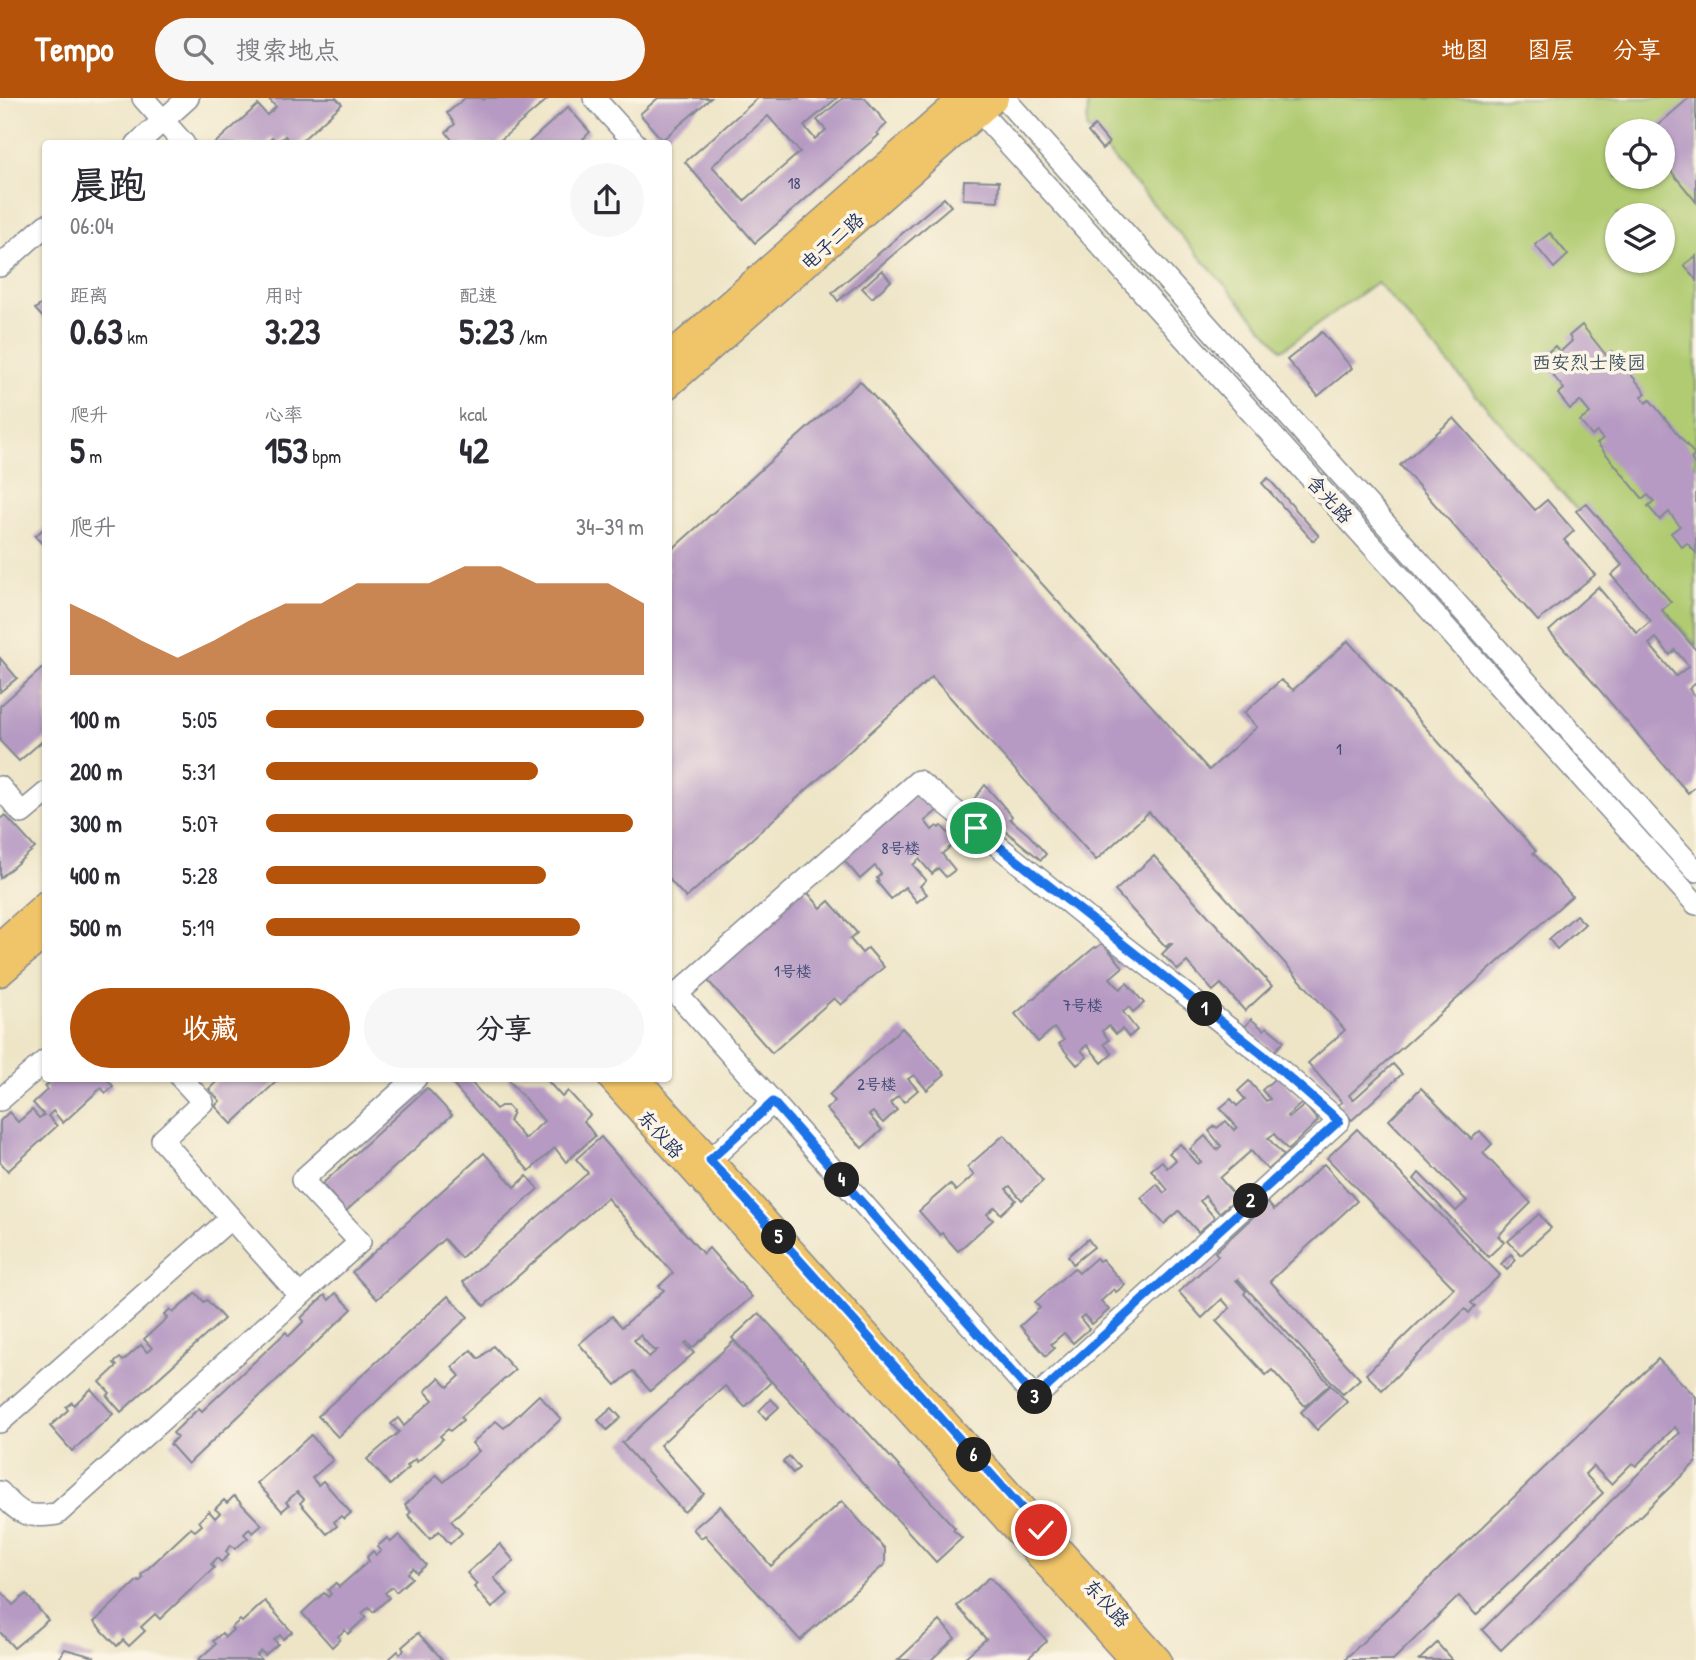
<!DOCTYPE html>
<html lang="zh">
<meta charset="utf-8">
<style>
:root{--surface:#fff;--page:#f7f7f7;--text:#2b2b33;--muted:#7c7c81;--accent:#b45309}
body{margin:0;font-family:"Patrick Hand","LXGW WenKai TC",sans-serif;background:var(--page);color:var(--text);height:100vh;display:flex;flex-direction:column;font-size:26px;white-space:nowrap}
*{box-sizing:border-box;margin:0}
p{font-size:23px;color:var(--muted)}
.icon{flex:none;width:38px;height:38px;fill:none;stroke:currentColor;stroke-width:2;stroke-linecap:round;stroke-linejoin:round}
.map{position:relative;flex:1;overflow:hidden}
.side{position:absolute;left:42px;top:42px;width:630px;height:942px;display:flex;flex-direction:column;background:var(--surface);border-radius:7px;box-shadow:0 2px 5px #0004}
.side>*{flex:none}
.fabs{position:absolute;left:1605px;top:21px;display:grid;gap:14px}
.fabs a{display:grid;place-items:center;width:70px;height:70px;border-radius:50%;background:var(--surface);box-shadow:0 2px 5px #0004;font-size:35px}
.pin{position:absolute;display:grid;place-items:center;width:60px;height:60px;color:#fff;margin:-30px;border:4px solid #fff;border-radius:50%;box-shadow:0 2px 7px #0007}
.km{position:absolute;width:35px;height:35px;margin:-18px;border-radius:50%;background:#222;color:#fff;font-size:19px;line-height:35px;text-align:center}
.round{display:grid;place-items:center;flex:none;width:74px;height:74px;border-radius:37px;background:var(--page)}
.summary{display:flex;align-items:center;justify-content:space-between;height:119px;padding:0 28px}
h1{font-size:38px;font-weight:700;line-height:52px}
.figures{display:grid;grid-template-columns:repeat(3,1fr);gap:10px;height:119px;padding:7px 28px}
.figures div{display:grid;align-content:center}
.figures b{font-size:35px;font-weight:700}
.figures small{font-size:19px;font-weight:400}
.figures p{font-size:19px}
.chart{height:196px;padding:14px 28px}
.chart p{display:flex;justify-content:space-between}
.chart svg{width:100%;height:126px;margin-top:7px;fill:var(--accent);opacity:.7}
.primary-button{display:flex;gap:14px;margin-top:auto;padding:14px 28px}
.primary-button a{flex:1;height:80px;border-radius:42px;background:var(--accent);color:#fff;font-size:28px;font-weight:700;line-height:80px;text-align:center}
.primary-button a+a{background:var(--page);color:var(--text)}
ul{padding:0 28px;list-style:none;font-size:23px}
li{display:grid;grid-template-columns:112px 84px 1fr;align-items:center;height:52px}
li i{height:18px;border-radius:9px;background:var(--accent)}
header{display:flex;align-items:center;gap:42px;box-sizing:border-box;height:98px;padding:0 35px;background:var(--accent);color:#fff}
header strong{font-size:33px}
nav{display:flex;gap:38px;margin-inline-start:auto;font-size:24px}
.search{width:490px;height:63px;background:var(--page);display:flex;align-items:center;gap:18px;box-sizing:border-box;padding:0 24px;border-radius:38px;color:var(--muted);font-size:26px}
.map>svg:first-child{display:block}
.green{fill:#b0cb71;stroke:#667d68;stroke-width:2;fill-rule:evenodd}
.building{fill:#b69ac3;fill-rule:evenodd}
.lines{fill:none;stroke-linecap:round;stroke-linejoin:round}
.minor-casing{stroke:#848a92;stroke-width:24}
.major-casing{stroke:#848a92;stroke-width:29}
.minor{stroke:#fff;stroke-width:21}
.major{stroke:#f0c469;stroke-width:26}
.route-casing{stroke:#fff;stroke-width:14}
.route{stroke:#1a73e8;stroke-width:9}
.labels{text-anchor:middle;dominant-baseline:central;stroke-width:7;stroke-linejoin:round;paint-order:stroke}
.number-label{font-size:16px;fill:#424a77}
.street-label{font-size:19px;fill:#1b2f5e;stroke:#fcf5e5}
.park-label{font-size:19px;fill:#405663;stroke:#fcf5e5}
</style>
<header>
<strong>Tempo</strong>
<div class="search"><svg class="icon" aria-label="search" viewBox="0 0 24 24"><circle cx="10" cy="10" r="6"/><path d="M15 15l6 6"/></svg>搜索地点</div>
<nav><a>地图</a><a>图层</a><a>分享</a></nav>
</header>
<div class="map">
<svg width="1696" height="1562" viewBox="0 0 1696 1562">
<rect width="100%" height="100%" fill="#fcf5e5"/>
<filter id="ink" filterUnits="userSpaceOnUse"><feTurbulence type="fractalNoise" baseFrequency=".0143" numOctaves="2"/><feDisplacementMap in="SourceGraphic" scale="14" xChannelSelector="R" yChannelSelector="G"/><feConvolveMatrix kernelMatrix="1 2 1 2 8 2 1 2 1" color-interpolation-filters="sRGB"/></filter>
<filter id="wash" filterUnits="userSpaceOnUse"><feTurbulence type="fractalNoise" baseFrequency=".00686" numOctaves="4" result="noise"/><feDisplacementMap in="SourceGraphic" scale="28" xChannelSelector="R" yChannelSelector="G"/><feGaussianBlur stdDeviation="1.57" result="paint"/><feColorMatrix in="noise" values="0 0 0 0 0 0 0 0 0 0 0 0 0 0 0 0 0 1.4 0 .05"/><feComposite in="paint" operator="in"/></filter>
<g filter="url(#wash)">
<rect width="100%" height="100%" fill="#eee5c7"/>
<path class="green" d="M1088 0H1696V548L1377 184 1282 252 1087 31ZM1617 33H1662V79H1617ZM1617 117H1662V163H1617Z"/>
<g id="blocks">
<g class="building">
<path d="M268 0H336L342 6 298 46H291L285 38 277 45 272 39 265 46H214L258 7 267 17 276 9Z"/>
<path d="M465 0H482L483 2 486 0H549L496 46H455L446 34 455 26 447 15Z"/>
<path d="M658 0H711L662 42 640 16Z"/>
<path d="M758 0H837L804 28 815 41 826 32 817 22 843 0H865L887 26 877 35 879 37 755 145 685 64ZM768 18 800 54 744 103 712 68Z"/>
<path d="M1689 0H1696V104L1662 62V33H1651Z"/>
<path d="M568 9 590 34 583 41 587 46H527Z"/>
<path d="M1095 28 1109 45 1102 51 1088 34Z"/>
<path d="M964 82 999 83 998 103 963 101Z"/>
<path d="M944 100 951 108 838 203 832 195Z"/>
<path d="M1550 135 1568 157 1554 170 1535 147Z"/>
<path d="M1696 158V182L1684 167Z"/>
<path d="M882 172 891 183 872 200 862 190Z"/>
<path d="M46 203V223L35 211Z"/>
<path d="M1582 227 1606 257 1612 253 1646 295 1641 299 1646 305 1650 302 1695 357 1691 361 1696 368V455L1687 445 1682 449 1671 435 1680 428 1669 414 1660 422 1648 408 1654 403 1648 397 1643 401 1597 345 1603 341 1597 334 1592 338 1580 323 1590 315 1580 303 1570 311 1558 296 1564 291 1540 261 1555 248 1560 254 1572 243 1569 238Z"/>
<path d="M1322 234 1352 270 1318 298 1287 262Z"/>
<path d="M860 283 1209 672 1257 629 1244 615 1281 582 1293 592 1348 543 1536 753 1533 755 1572 798 1349 997 1353 1002 1393 966 1402 976 1352 1022 1338 1007 1342 1004 1308 965 1345 932 1149 714 1096 762 932 579 686 800 668 780V455Z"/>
<path d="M1454 320 1535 412 1547 402 1574 433 1564 442 1595 477 1538 523 1400 367Z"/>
<path d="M1268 380 1319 438 1313 443 1262 385Z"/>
<path d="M1586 405 1671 504 1662 512 1696 552V585L1689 591 1696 599V688L1688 695 1549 533 1598 489 1637 535 1651 523 1611 477 1622 467 1576 413ZM1656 540 1670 557 1675 552 1689 568 1676 578 1649 546Z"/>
<path d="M46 429V450L35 438Z"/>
<path d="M0 560 17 580 0 594Z"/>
<path d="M46 567V640L19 663 0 643V608Z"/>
<path d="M985 687 1012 718 1010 721 1029 737 1046 756 1041 762 971 705Z"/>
<path d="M921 692 938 712 925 723 932 732 937 728 939 730 942 728 956 744 942 756 955 772 946 779 938 770 932 776 919 761 913 767 926 782 920 788 927 796 917 804 905 789 891 801 877 784 879 783 877 780 881 776 875 768 860 781 842 760Z"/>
<path d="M5 717 35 750 0 780V721Z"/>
<path d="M1154 758 1272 888 1245 913 1221 886 1213 893 1187 864 1178 872 1162 856 1172 846 1170 845 1166 849 1115 793Z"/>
<path d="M802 788 821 810 829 803 857 835 850 841 862 855 868 850 884 869 841 907 834 900 772 955 703 877Z"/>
<path d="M1576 817 1585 826 1557 851 1549 841Z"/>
<path d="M1103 845 1123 869 1110 880 1120 891 1127 885 1144 905 1133 914 1129 909 1123 914 1137 932 1129 939 1122 931 1116 936 1109 928 1102 933 1109 942 1104 946 1112 956 1102 965 1087 947 1081 952 1087 959 1077 967 1059 946 1064 942 1054 930 1038 944 1015 916 1095 849 1096 850Z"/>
<path d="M1251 921 1264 932 1267 929 1284 943 1274 954 1245 929Z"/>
<path d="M902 930 945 976 927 992 914 977 908 981 918 992 904 1004 898 998 890 1005 897 1012 883 1025 873 1014 869 1017 882 1032 862 1050 826 1011 835 1003 829 997Z"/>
<path d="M1279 977 1302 1005 1287 1018 1289 1020 1305 1007 1318 1023 1288 1052 1274 1036 1268 1040 1284 1058 1268 1072 1251 1053 1220 1080 1237 1100 1219 1115 1205 1098 1200 1103 1215 1120 1198 1134 1179 1113 1164 1126 1141 1100 1157 1086 1164 1095 1168 1092 1151 1072 1162 1063 1167 1070 1176 1062 1169 1055 1180 1046 1198 1066 1201 1064 1190 1051 1205 1038 1217 1052 1221 1048 1209 1033 1215 1028 1217 1030 1226 1023 1234 1032 1237 1029 1220 1010 1231 1001 1237 1008 1245 1001 1238 993 1249 983 1266 1003 1270 1001 1262 992Z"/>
<path d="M54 980 57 983 60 980H106L113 988 106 995 101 990 63 1025 53 1013 48 1018 57 1028 8 1073 0 1064V1023L9 1014 18 1024 32 1012 39 1020 44 1017 33 1005 47 992 45 989Z"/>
<path d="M221 980H280L232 1026 215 1008 220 1003 209 991Z"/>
<path d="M447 980H475L471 984 496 1011 501 1008H508L511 1012 513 1014 509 1023 525 1041 544 1023 507 980H545L562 999 568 993 590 1017 584 1023 595 1038 566 1064 555 1050 529 1073Z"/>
<path d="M427 990 452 1017 346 1113 322 1086Z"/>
<path d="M1421 990 1471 1041 1480 1033 1492 1046 1483 1055 1531 1105 1498 1138 1504 1144 1488 1159 1414 1081 1419 1075 1456 1113 1467 1103 1389 1022Z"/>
<path d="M1357 1031 1500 1177 1471 1205 1475 1208 1469 1215 1465 1211 1382 1292 1366 1276 1454 1190 1327 1060Z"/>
<path d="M1004 1037 1043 1083 1022 1102 1010 1088 1006 1091 1016 1102 1001 1116 995 1109 987 1116 993 1122 958 1153 942 1135 940 1137 919 1113 950 1086 956 1093 974 1077 967 1069Z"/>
<path d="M601 1039 703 1156 709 1150 752 1199 692 1250 687 1244 685 1246 694 1255 650 1293 633 1273 616 1287 579 1246 612 1218 622 1229 664 1192 659 1188 673 1175 607 1100 484 1208 463 1184 588 1075 576 1061ZM640 1237 653 1252H657L649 1259 634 1242Z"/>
<path d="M484 1055 515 1089 527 1078 538 1091 461 1160 444 1141 377 1201 352 1174Z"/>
<path d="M1324 1066 1357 1103 1270 1183 1360 1281 1343 1296 1238 1181 1236 1182 1246 1193 1244 1196 1330 1286 1305 1308 1272 1272 1266 1277 1216 1223 1230 1210 1222 1201 1202 1220 1179 1194 1218 1158 1215 1154 1268 1105 1274 1112Z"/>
<path d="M1539 1116 1551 1130 1521 1157 1508 1143Z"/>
<path d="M1088 1141 1094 1149 1073 1166 1068 1158Z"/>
<path d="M1511 1156 1516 1162 1507 1172 1501 1166Z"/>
<path d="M1096 1160 1099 1163 1102 1161 1125 1187 1116 1194 1114 1191 1101 1203 1109 1212 1092 1226 1084 1217 1080 1220 1089 1231 1073 1245 1064 1235 1051 1246 1055 1250 1046 1258 1020 1228 1040 1210 1035 1204 1074 1170 1079 1175Z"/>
<path d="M196 1195 204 1204 207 1202 224 1221 121 1314 107 1298 110 1295 100 1284 117 1268 114 1265 120 1260 123 1263 141 1247 147 1254 152 1250 144 1241 167 1220 164 1217 170 1211 173 1215Z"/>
<path d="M336 1195 352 1211 188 1366 170 1346 177 1339 173 1335 199 1310 202 1313 286 1234 289 1238 304 1223 301 1220 325 1197 329 1202Z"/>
<path d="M448 1198 468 1219 338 1339 318 1318Z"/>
<path d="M759 1215 955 1430 953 1432 962 1440 936 1464 732 1240Z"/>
<path d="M734 1243 771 1284 745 1309 725 1288 660 1347 704 1396 684 1414 622 1345Z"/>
<path d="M493 1248 515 1272 461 1319 463 1322 450 1333 448 1331 440 1338 443 1341 417 1364 415 1361 407 1368 409 1370 390 1387 367 1361 399 1334 391 1326 398 1320 404 1328 433 1302 425 1293 439 1280 448 1289 460 1278 452 1269 471 1252 479 1261Z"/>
<path d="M1658 1261 1696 1299V1364L1501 1552 1482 1532 1675 1339 1680 1335 1675 1329 1636 1368 1632 1365 1611 1386 1593 1368 1585 1376 1603 1395 1476 1517 1459 1498 1393 1562H1344Z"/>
<path d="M1331 1287 1347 1304 1317 1332 1301 1314Z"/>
<path d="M91 1291 113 1316 72 1353 50 1328 68 1312 66 1309 72 1304 74 1307Z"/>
<path d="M539 1297 561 1321 451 1423 462 1435 450 1446 439 1433 430 1441 408 1417 411 1414 405 1407 437 1377 444 1384 479 1353 472 1345 496 1323 504 1330Z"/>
<path d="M771 1301 779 1309 766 1321 759 1313Z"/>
<path d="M612 1310 621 1320 607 1332 598 1322Z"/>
<path d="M311 1337 333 1362 312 1380 318 1387 323 1383 351 1415 344 1421 341 1418 334 1424 337 1428 327 1436 300 1405 304 1401 297 1394 286 1404 289 1407 282 1413 257 1385Z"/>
<path d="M789 1358 799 1370 793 1375 783 1364Z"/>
<path d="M234 1398 262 1427 253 1435 249 1431 244 1436 248 1440 235 1451 231 1447 226 1453 229 1457 221 1464 217 1460 211 1466 214 1470 160 1521 155 1516 141 1529 145 1533 129 1548 123 1542 117 1548 94 1524 138 1482 139 1484 143 1480 141 1477 191 1430 195 1433 202 1427 199 1423 209 1413 215 1420 220 1415 215 1411 224 1402 227 1405Z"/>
<path d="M842 1403 885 1451V1466L800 1542 705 1437 701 1440 693 1431 720 1408 771 1468Z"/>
<path d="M399 1437 426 1467 417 1475 413 1470 408 1475 412 1480 396 1494 392 1489 385 1495 389 1500 373 1514 369 1509 362 1515 366 1519 348 1536 345 1532 338 1538 340 1541 332 1549 302 1515 324 1495 328 1499 331 1496 328 1492 336 1485 339 1489 369 1463 367 1459 373 1453 376 1457 381 1453 377 1449 387 1440 391 1444Z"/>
<path d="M500 1446 514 1463 494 1480 508 1496 492 1510 474 1489 477 1486 467 1475Z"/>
<path d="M990 1479 1047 1543 1026 1562H962L986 1541 957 1508Z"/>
<path d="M0 1492 13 1507 26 1496 48 1522 14 1550 0 1534Z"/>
<path d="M265 1503 292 1534 283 1541 280 1537 274 1542 278 1546 265 1557 261 1553 257 1557 261 1562H198L216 1546 213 1543 222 1535 225 1539 233 1532 231 1530 240 1522 242 1524Z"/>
<path d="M940 1523 955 1540 931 1562H898Z"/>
<path d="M418 1535 443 1562H388L398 1553 400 1556 404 1552 402 1549Z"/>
<path d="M1437 1545 1452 1562H1419Z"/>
<path d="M65 1551 94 1559 93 1562H58Z"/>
</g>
</g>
</g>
<g filter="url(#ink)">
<use href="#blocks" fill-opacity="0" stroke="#848a92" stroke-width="2"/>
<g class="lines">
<defs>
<g id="minor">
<path d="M143 0 184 46"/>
<path d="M594 0 636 46"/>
<path d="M1004 0 1696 773"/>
<path d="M979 13 1696 806"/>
<path d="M137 46 188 0"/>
<path d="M0 168 46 127"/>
<path d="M0 689 22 715 46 695"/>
<path d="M181 980 203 1004 162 1042 300 1198"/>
<path d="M0 1002 46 962"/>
<path d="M710 1062 773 1004 677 896 918 683 1091 823 1262 956 1339 1023 1035 1300 773 1004"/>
<path d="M0 1324 231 1120"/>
<path d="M0 1394C20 1417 26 1420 57 1416L360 1144 302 1082 416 980"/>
</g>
<g id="major">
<path d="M668 260 963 0"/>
<path d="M668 287 995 0"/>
<path d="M0 847 46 806"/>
<path d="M0 875 46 835"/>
<path d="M611 980 1133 1562"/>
<path d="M636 980 1158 1562"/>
</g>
</defs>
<use href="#minor" class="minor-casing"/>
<use href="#major" class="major-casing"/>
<use href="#minor" class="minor"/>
<use href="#major" class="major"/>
</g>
</g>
<g class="lines" filter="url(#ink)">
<defs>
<path id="route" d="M976 730 1262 956 1339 1023 1035 1300 773 1004 710 1062 1041 1432"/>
</defs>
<use href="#route" class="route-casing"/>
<use href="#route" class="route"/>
</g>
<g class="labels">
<g class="number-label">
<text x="794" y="85">18</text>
<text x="1339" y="651">1</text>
<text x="901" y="750">8号楼</text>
<text x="793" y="873">1号楼</text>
<text x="1083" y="907">7号楼</text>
<text x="877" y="986">2号楼</text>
</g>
<g class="street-label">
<text transform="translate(832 143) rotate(-41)">电子二路</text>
<text transform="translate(1330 401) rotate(48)">含光路</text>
<text transform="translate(661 1036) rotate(48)">东仪路</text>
<text transform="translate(1107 1505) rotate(48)">东仪路</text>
</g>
<g class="park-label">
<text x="1589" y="264">西安烈士陵园</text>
</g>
</g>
</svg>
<div class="fabs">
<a><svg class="icon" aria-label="locate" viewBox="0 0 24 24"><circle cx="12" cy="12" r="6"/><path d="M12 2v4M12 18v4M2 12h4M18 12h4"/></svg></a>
<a><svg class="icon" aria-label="layers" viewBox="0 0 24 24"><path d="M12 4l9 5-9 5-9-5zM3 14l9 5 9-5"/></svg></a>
</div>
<div class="pin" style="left:976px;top:730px;background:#1e9e55"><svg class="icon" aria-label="arrive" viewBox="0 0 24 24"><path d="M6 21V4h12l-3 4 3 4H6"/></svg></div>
<div class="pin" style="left:1041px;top:1432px;background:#d93025"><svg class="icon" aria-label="check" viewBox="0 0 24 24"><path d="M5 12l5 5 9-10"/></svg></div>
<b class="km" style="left:1205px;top:911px">1</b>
<b class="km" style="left:1251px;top:1103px">2</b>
<b class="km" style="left:1035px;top:1299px">3</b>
<b class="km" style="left:842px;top:1082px">4</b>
<b class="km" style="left:779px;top:1139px">5</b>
<b class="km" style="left:974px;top:1357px">6</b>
<section class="side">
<div class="summary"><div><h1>晨跑</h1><p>06:04</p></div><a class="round"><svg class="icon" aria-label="share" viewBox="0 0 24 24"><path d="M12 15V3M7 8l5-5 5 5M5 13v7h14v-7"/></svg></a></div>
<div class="figures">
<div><p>距离</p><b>0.63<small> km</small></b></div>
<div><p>用时</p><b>3:23</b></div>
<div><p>配速</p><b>5:23<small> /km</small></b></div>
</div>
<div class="figures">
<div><p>爬升</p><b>5<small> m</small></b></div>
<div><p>心率</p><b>153<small> bpm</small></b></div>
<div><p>kcal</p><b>42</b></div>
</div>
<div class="chart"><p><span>爬升</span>34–39 m</p>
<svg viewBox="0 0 160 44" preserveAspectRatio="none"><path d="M0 44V19L10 25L20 32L30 38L40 32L50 25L60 19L70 19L80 12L90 12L100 12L110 6L120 6L130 12L140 12L150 12L160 19V44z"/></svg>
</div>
<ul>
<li><b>100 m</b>5:05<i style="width:100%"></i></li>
<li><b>200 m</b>5:31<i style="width:72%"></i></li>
<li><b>300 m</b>5:07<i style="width:97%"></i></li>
<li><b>400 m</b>5:28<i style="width:74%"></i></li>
<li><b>500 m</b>5:19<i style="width:83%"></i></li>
</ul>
<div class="primary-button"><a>收藏</a><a>分享</a></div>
</section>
</div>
